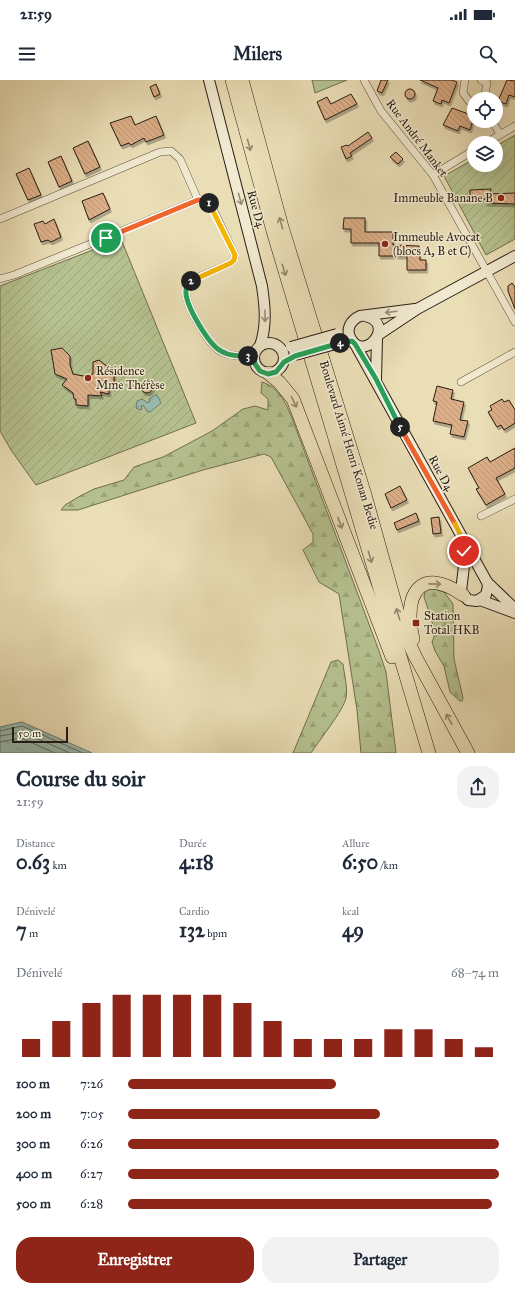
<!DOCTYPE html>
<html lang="fr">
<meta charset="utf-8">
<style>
:root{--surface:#fff;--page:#f2f2f3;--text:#1f2937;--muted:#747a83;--accent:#8f2418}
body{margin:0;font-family:"IM FELL Great Primer",serif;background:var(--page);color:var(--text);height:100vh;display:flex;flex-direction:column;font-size:15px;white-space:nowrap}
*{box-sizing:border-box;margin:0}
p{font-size:13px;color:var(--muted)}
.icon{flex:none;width:22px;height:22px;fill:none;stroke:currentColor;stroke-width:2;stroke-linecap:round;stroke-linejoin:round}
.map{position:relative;height:673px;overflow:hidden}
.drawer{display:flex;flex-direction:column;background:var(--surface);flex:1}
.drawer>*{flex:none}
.tools{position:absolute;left:467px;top:12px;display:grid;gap:8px}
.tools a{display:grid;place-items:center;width:36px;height:36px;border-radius:50%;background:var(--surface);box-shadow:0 4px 16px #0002;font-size:20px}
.scale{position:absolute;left:12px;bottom:10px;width:56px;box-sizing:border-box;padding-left:4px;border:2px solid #2b1c14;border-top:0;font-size:11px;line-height:14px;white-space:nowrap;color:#2b1c14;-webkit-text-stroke:3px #f1ead0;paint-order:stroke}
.pin{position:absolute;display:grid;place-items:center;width:34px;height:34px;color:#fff;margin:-17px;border:2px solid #fff;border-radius:50%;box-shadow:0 1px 4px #0007}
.km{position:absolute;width:20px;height:20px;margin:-10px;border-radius:50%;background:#222;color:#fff;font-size:11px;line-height:20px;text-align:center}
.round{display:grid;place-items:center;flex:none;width:42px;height:42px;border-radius:16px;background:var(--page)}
.summary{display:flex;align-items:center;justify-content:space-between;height:68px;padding:0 16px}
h1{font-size:22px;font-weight:700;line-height:30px}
.figures{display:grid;grid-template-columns:repeat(3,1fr);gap:6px;height:68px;padding:4px 16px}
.figures div{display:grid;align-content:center}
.figures b{font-size:20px;font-weight:700}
.figures small{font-size:11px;font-weight:400}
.figures p{font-size:11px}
.chart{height:112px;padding:8px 16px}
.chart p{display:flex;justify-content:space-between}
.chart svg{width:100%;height:72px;margin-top:4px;stroke:var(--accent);stroke-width:6}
.primary-button{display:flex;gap:8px;margin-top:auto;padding:8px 16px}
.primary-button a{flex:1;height:46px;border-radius:16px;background:var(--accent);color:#fff;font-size:16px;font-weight:700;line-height:46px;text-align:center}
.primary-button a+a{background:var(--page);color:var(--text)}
ul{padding:0 16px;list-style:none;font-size:13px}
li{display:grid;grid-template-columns:64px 48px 1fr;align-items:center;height:30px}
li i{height:10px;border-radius:5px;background:var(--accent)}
.status{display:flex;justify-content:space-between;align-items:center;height:28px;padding:0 20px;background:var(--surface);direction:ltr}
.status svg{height:11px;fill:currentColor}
header{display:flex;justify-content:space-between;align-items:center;height:52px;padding:0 16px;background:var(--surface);font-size:18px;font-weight:700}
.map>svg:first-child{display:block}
.grass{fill:#b5c18f;stroke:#706e52}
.forest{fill:url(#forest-firs);stroke:#706e52}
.garden{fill:url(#garden-furrows);stroke:#706e52}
.water{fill:url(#water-ripples);stroke:#6c7c72}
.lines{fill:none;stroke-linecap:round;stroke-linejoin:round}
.shore{stroke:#626c62;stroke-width:1}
.building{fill:url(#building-back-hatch);stroke:#2b1c14;filter:url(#shadow)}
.street-casing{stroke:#5b4c3c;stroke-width:8}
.secondary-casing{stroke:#2b1c14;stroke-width:12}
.highway-casing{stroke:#2b1c14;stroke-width:14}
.street{stroke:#f1ead0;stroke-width:7}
.secondary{stroke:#f1ead0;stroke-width:10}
.highway{stroke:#eadeb6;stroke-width:13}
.secondary-bridge-casing{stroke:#2b1c14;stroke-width:12;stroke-linecap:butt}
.secondary-bridge{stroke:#f1ead0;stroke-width:10}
.oneway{stroke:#94876d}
.oneway2{stroke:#988d7b}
.split-1-casing{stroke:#fff;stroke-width:8}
.split-2-casing{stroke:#fff;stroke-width:8}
.split-3-casing{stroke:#fff;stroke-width:8}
.split-4-casing{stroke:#fff;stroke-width:8}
.split-5-casing{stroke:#fff;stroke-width:8}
.split-6-casing{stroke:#fff;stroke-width:8}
.split-7-casing{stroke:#fff;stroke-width:8}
.split-1{stroke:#f0652b;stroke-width:5}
.split-2{stroke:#f5b400;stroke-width:5}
.split-3{stroke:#22a559;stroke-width:5}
.split-4{stroke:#22a559;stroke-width:5}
.split-5{stroke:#22a559;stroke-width:5}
.split-6{stroke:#f0652b;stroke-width:5}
.split-7{stroke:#f5b400;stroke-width:5}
.poi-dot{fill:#8f2418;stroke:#f1ead0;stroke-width:1.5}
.labels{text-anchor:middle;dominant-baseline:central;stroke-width:3;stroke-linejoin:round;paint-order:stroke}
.street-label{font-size:12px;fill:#2b1c14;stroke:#f1ead0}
.poi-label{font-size:12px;fill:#2b1c14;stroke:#f1ead0;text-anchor:start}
</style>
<div class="status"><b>21:59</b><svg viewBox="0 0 49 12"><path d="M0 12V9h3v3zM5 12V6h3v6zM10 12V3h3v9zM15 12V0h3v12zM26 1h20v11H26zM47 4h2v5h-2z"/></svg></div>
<header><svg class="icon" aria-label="menu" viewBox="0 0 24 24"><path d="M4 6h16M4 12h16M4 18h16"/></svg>Milers<svg class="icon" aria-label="search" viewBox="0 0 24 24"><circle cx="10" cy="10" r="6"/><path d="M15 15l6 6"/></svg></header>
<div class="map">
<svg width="515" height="673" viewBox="0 0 515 673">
<defs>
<pattern id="forest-firs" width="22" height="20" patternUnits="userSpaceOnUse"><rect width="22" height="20" fill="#b5c18f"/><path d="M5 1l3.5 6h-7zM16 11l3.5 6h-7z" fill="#9ca57a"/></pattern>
<pattern id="garden-furrows" width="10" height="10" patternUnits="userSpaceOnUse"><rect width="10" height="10" fill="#b5c18f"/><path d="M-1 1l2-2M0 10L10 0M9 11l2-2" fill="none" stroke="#9ca57a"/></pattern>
<pattern id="water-ripples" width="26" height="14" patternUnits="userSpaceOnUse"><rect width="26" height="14" fill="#98bcb1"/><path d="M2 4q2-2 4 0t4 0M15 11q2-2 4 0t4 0" fill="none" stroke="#83a197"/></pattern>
<pattern id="building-back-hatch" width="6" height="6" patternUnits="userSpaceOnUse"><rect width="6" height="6" fill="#dcaf88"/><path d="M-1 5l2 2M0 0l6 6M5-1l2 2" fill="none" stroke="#bd9674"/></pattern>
<filter id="shadow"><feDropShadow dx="1.5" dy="3" stdDeviation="0" flood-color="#0004"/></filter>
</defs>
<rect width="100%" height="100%" fill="#eadeb6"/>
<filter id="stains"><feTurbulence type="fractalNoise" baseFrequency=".005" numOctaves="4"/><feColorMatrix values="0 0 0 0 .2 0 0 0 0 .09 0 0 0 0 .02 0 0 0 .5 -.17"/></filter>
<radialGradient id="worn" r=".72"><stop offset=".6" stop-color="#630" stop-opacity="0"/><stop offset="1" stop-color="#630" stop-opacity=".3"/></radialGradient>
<path class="grass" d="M312 0H347L315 13Z"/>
<g class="forest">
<path d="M262 302C280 308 285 322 292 338L379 571 386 592 396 673H361L357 630 339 514 319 502 303 470 313 462V454L271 377 264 374 203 390 78 430H61L65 425 80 416 94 409 124 400 134 387 163 377 212 351 243 329 255 326 268 330V319L261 313Z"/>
<path d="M431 508 444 512 453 524 454 579 463 618 462 621H460L450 612 444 586 435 571 432 562 434 557 432 541 424 517 425 511Z"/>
<path d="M338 580 343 584C344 594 348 607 346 618 343 631 320 659 311 673H293L331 582Z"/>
</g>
<g class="garden">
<path d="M515 55V159L486 175 444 96 474 79V85H496V66Z"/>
<path d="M121 159 196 343 36 405 11 370 0 351V206Z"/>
</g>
<g class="water">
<path d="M155 315H157L161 323 150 332H148L143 325 141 326 142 329 141 330 136 328 137 321 142 319 148 323 150 321 149 319Z"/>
<path d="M22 642 92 673H0V647Z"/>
</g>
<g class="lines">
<g class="shore">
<path d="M0 651 22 646 83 673"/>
<path d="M0 656 22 652 70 673"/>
<path d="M0 662 21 658 55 673"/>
</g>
</g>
<g class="building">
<path d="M381 0H388L382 13 377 11Z"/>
<path d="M420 0H452L457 2 449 23 442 20 441 24 433 21 438 8Z"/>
<path d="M507 0 515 1V17L509 15 506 24 498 21Z"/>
<path d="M156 4 160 14 154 17 150 7Z"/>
<circle cx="410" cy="14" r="5"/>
<path d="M351 14 357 24 325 40 317 22 327 17 331 24Z"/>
<path d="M452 28 474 36 470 50 460 46 458 51 443 45Z"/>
<path d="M131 36 135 45 156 36 164 55 146 62 144 58 131 65 129 63 121 66 110 43Z"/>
<path d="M368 52 372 58 350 73 352 76 346 79 341 67 347 65 348 66Z"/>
<path d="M88 61 100 87 85 94 73 68Z"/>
<path d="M396 72 403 79 398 84 390 77Z"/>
<path d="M61 76 72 101 59 107 48 82Z"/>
<path d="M29 88 41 115 28 120 16 94Z"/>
<path d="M491 109 490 114 515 113V124L485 123 488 119H470V110Z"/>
<path d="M103 113 110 129 89 140 82 121Z"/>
<path d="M344 138H365V152H393V165L419 166 420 180H426V190H407V176H379V163H351V149H343Z"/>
<path d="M54 139 61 157 51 162 48 160 41 162 34 144 43 141 45 144Z"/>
<path d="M512 203 515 207V229L508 211V206Z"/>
<path d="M62 268 70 276V285L73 294 83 296 93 294V282L99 280 109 288H114V308L109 307V314L100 312 102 316 88 315V326L76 325V319H74L73 313 62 305 67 299 55 294 51 270Z"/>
<circle cx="147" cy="307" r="6"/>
<path d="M437 306 453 310 451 319 464 322 460 340 468 341 464 357 450 354 452 345 433 341 437 322 433 321Z"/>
<path d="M502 319 504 322 509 320 515 330V343L504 350 501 345 497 347 488 332 492 330 490 326Z"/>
<path d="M515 368V388L496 398 505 414 486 425 476 409 479 408 468 388 487 377 490 382Z"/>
<path d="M400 406 407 420 391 428 385 414Z"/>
<path d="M416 433 419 441 397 450 394 443Z"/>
<path d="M439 437 441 453 433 454 431 438Z"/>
</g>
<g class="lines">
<defs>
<g id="street">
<path d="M364 0 381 31 433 95 515 242"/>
<path d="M465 0 463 13 469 21 474 22"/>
<path d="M481 0 487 3 484 19"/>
<path d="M492 41 500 54"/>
<path d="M486 63 515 46"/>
<path d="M433 95 474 70"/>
<path d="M0 139 160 72 171 71 180 79 198 120"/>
<path d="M0 199 14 195 198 120H205L211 125 235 175 234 180 231 183 190 201C188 204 186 208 186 212 186 226 208 264 220 271 230 277 243 276 254 276"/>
<path d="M461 302 515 272"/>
<path d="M481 436 515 419"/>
</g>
<g id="secondary">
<path d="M209 0 262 206C265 227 267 245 260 266"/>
<path d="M365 236C397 243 365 283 351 259 345 249 351 240 360 236L415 229"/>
<path d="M378 255 417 229 515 176"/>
<circle cx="269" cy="278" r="15"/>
<path d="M355 264 487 502 488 506 486 515 477 521 468 520 461 511 464 486 461 456"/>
<path d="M376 299 377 258"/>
<path d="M487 502 515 529"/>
<path d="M480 520 515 533"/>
</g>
<g id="highway">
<path d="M232 0 273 151 429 673"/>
<path d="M242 0 282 147 365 415 402 548 415 576 468 673"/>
<path d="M268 293 279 302 293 319 392 577"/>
<path d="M413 559C403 517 418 484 463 515"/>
</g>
</defs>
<use href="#street" class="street-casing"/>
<use href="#secondary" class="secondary-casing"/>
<use href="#highway" class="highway-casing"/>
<use href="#street" class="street"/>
<use href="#secondary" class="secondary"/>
<use href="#highway" class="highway"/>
<defs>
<g id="secondary-bridge">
<path d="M291 267 337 254"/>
<path d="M295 275 339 263"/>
</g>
</defs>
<use href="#secondary-bridge" class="secondary-bridge-casing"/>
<use href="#secondary-bridge" class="secondary-bridge"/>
</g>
<defs><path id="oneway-shaft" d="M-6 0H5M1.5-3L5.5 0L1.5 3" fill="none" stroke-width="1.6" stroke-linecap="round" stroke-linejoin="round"/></defs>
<g class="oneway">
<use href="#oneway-shaft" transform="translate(249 65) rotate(75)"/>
<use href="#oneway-shaft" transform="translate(281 143) rotate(-106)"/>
<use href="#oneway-shaft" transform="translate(284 190) rotate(73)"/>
<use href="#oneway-shaft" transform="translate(294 322) rotate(65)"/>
<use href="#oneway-shaft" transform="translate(340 443) rotate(69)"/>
<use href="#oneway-shaft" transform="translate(370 477) rotate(74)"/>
<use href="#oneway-shaft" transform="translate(435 504) rotate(1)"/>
<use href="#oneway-shaft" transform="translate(398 534) rotate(-107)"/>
<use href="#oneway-shaft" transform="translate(449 639) rotate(-119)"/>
</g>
<g class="oneway2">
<use href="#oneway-shaft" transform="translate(240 119) rotate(75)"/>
<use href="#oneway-shaft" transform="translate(391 232) rotate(173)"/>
<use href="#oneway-shaft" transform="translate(265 236) rotate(90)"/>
</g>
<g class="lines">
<defs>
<path id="split-1" d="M106 158 198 120H205L209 123"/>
<path id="split-2" d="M191 201 231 183 234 180 235 175 209 123"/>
<path id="split-3" d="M191 201C188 204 186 207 186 211 185 225 209 265 221 271 229 276 239 276 248 276"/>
<path id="split-4" d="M248 276H254L255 284 260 291 268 294 276 292 284 282 295 276 340 263"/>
<path id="split-5" d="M340 263 352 261 355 264 376 299 400 347"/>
<path id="split-6" d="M400 347 455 444"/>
<path id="split-7" d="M455 444 461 456 464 471"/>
</defs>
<use href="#split-1" class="split-1-casing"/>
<use href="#split-2" class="split-2-casing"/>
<use href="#split-3" class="split-3-casing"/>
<use href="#split-4" class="split-4-casing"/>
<use href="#split-5" class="split-5-casing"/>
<use href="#split-6" class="split-6-casing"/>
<use href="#split-7" class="split-7-casing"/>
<use href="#split-1" class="split-1"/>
<use href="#split-2" class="split-2"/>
<use href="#split-3" class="split-3"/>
<use href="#split-4" class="split-4"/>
<use href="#split-5" class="split-5"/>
<use href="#split-6" class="split-6"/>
<use href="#split-7" class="split-7"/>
</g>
<g class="poi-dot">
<circle cx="501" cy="118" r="4"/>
<circle cx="385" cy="164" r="4"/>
<circle cx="88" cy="298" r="4"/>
<rect x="412" y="539" width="8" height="8" rx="2"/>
</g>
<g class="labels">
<g class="street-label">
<text transform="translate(417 58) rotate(53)">Rue André Manket</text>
<text transform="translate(256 129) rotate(75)">Rue D4</text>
<text transform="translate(349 365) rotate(73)">Boulevard Aimé Henri Konan Bedie</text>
<text transform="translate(441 393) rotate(61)">Rue D4</text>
</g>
<g class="poi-label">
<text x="493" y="118" text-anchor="end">Immeuble Banane B</text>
<text x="393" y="157">Immeuble Avocat<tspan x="393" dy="14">(blocs A, B et C)</tspan></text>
<text x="96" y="291">Résidence<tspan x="96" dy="14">Mme Thérèse</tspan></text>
<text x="424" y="536">Station<tspan x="424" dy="14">Total HKB</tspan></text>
</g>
</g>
<rect width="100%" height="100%" filter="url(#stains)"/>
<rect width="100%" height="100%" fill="url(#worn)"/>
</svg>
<div class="tools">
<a><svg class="icon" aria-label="locate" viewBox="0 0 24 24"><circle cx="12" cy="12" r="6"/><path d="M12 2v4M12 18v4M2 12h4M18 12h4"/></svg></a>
<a><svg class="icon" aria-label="layers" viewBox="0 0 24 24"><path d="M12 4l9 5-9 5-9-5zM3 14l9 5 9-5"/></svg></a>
</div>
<div class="scale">50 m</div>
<div class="pin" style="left:106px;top:158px;background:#1e9e55"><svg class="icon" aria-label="arrive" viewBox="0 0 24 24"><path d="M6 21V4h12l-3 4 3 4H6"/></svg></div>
<div class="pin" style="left:464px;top:471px;background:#d93025"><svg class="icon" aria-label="check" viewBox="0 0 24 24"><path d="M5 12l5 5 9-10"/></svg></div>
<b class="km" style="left:209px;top:123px">1</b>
<b class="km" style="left:191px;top:201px">2</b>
<b class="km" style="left:248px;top:276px">3</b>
<b class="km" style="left:340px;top:263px">4</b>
<b class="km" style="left:400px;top:347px">5</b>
</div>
<section class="drawer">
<div class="summary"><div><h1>Course du soir</h1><p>21:59</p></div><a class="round"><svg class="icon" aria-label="share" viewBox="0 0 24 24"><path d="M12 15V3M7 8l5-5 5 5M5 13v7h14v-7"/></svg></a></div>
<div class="figures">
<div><p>Distance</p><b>0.63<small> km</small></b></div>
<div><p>Durée</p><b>4:18</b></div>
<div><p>Allure</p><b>6:50<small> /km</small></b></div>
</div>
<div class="figures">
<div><p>Dénivelé</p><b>7<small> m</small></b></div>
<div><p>Cardio</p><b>132<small> bpm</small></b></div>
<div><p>kcal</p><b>49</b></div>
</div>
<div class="chart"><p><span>Dénivelé</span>68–74 m</p>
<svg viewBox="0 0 160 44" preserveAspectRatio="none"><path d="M5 44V33M15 44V22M25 44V11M35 44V6M45 44V6M55 44V6M65 44V6M75 44V11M85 44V22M95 44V33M105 44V33M115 44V33M125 44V27M135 44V27M145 44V33M155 44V38"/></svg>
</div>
<ul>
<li><b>100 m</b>7:26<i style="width:56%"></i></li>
<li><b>200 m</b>7:05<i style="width:68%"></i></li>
<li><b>300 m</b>6:26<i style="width:100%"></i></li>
<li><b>400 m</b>6:27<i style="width:100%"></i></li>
<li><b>500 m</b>6:28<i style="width:98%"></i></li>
</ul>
<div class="primary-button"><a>Enregistrer</a><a>Partager</a></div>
</section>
